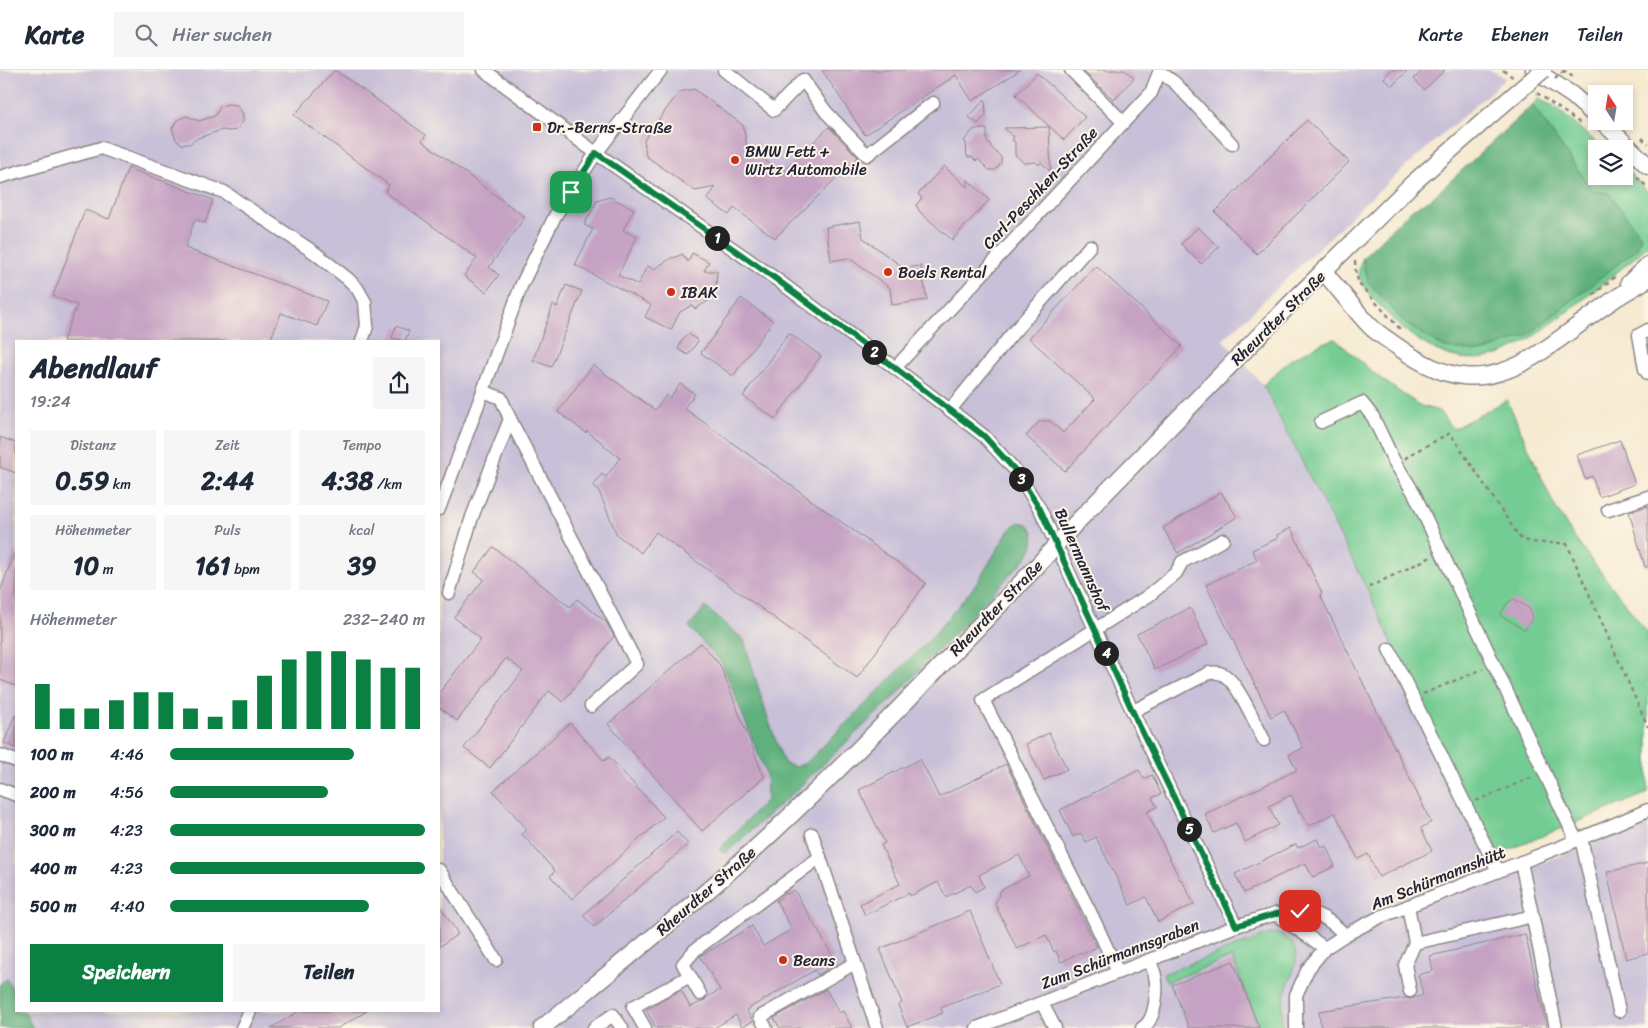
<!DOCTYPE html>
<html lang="de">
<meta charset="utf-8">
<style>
:root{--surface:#fff;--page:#f6f6f7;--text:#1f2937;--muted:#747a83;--line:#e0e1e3;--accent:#0b8043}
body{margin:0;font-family:Sriracha,sans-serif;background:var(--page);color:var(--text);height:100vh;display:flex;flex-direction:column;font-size:19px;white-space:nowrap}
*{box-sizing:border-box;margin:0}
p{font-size:16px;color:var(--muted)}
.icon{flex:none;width:28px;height:28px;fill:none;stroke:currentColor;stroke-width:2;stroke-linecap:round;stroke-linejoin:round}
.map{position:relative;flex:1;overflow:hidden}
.drawer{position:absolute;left:15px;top:270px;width:425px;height:672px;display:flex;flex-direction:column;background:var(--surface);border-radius:0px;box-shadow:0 2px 8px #0003}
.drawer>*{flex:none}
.needle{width:32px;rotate:348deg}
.buttons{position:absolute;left:1588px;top:15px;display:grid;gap:10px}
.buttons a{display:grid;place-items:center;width:45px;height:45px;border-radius:0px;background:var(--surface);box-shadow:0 2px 8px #0003;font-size:25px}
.pin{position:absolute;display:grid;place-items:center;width:42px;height:42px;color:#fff;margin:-21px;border-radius:10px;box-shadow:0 2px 8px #0006}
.km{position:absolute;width:25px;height:25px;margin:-12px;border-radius:50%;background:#222;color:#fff;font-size:14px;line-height:25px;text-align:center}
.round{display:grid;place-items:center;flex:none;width:52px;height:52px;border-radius:0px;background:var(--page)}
.head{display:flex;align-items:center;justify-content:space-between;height:85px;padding:0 15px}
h1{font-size:28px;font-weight:800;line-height:38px}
.stats{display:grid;grid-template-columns:repeat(3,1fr);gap:8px;height:85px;padding:5px 15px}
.stats div{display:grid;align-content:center;border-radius:0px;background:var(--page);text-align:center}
.stats b{font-size:25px;font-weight:800}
.stats small{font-size:14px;font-weight:400}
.stats p{font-size:14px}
.chart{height:140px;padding:10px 15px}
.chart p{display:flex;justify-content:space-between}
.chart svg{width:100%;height:90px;margin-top:5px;stroke:var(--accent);stroke-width:6}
.cta{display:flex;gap:10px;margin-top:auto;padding:10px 15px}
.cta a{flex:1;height:58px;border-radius:0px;background:var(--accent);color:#fff;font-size:20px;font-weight:800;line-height:58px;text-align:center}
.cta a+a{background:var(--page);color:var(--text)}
ul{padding:0 15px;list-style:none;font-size:16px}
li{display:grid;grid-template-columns:80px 60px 1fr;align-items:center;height:38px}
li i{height:12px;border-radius:6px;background:var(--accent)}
header{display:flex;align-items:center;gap:30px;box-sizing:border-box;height:70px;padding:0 25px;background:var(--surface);border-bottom:1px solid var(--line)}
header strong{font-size:24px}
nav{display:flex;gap:28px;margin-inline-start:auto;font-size:18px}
.search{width:350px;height:45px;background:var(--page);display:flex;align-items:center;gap:12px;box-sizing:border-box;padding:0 18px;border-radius:0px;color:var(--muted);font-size:19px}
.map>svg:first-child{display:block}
.industrial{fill:#c8bfd8}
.green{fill:#73cc93;stroke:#4a7767}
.forest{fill:#5eb07d;stroke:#40695c}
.building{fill:#c5a2c3}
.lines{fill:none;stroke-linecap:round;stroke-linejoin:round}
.minor-casing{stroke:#8c8686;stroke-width:15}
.major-casing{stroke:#8c8686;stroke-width:19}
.path{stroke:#8c8686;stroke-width:2.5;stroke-dasharray:4 4;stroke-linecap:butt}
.minor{stroke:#fff;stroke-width:12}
.major{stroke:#fff;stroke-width:16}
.major-bridge-casing{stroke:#8c8686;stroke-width:19;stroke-linecap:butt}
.path-bridge{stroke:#8c8686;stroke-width:2.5;stroke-dasharray:4 4;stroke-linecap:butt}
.major-bridge{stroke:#fff;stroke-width:16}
.route-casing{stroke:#fff;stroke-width:10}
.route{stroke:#0b8043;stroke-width:6}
.poi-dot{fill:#c8321e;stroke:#fcf5e5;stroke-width:2}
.labels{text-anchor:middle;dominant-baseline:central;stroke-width:4;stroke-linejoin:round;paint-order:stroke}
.poi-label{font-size:16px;fill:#22223b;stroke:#fcf5e5;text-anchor:start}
.street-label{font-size:16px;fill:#22223b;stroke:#fcf5e5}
</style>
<header>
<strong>Karte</strong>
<div class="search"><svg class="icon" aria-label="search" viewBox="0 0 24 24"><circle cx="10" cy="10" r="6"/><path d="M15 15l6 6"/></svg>Hier suchen</div>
<nav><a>Karte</a><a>Ebenen</a><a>Teilen</a></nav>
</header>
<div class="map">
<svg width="1648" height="958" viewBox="0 0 1648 958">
<rect width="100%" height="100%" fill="#fcf5e5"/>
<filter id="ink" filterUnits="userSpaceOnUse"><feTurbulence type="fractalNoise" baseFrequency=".02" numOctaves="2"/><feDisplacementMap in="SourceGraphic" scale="10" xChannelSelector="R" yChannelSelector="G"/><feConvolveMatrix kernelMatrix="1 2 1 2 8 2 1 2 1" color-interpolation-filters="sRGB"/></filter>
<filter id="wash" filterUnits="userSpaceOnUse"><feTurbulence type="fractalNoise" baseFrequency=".0096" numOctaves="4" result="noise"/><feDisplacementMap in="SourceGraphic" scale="20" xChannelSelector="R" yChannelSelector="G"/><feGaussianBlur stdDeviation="1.12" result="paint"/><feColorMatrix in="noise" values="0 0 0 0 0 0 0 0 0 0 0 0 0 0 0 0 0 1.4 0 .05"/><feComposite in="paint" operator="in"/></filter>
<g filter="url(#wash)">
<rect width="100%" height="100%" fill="#f6ead1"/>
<path class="industrial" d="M0 0H1490L1506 8 1367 131 1223 270 1263 315 1366 517 1502 808 1648 752V958H33L24 941H439V271H16V926L8 909 0 914Z"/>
<g class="green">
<path d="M1538 29 1554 36 1604 79H1596V106H1624V97L1648 122V176C1619 201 1590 225 1559 248 1543 260 1526 273 1508 281 1458 304 1414 273 1381 237 1369 223 1351 208 1363 188L1364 199 1609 123 1593 121 1532 35Z"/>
<path d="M1335 269 1376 305 1401 323 1421 336 1439 341 1453 359 1507 330 1553 433 1575 469 1648 563V723L1491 787 1366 517 1263 315 1291 289 1322 273Z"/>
<path d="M1270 864C1278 863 1285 866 1291 872 1304 889 1288 909 1284 927 1282 937 1281 948 1282 958H1259L1232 887 1167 912 1163 904Z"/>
</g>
<g class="forest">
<path d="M1532 35 1593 121 1609 123 1641 166 1637 179 1527 266 1482 282 1445 278 1406 254 1368 212 1364 199 1363 188 1368 182 1412 139 1431 129Z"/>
<path d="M1019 452 1028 454 1034 462 1033 475 1027 487 894 627 792 724 726 783 719 780 767 729 766 704 722 593 689 557 705 537 744 570 767 646 784 693 795 697 806 693 932 567 977 513 1009 460Z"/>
<path d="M7 909 16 926V941H24L33 958H0V914Z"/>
</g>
<g id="blocks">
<g class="building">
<path d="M335 0 426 65 422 71 525 147 489 197 499 205 486 222 464 206 477 188 385 122 389 115 294 45Z"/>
<path d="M822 0H1020L972 31 956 5 865 65Z"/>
<path d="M1082 0H1125L1134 8 1114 30Z"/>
<path d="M1391 0H1408L1392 16 1384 8Z"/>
<path d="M1423 0H1445L1424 20 1414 9Z"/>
<path d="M1037 3 1085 47 1064 70 1016 25Z"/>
<path d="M694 19 743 55 747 77 782 103 829 57 858 87 775 168 734 138 729 145 707 129 716 117 695 121 646 86 644 70 679 22Z"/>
<path d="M985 29 986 45 978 54 969 47Z"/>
<path d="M227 34 237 35 243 44V52L236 60 229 61 222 60 198 68 189 74H182L176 70 172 59 177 50 187 46 199 51 215 46 220 37Z"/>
<path d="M1307 50 1349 92 1257 184 1215 142Z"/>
<path d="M1049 57 1051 102 1041 92 1039 95 1036 92 1024 93 1015 85V72L1012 70 1014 67 1004 58Z"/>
<path d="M974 59H987V71L991 75 990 76 1001 87V93L995 100H989L978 89 976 91 972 87H967L966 73 964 71Z"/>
<path d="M944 96 968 118V110L989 130 952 170 920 142 916 135 922 128 918 124Z"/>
<path d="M128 98 213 130 205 153 195 149 185 178 327 231 317 256 281 243 270 271H63L77 235 53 226 85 140 109 149Z"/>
<path d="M610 127 634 139 623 160 637 167 618 205 638 215 647 196 654 199 673 187 674 188 682 184 688 192 692 183 709 192 704 201H717L716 219 706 220 711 229 695 239 692 235 680 242 671 260 645 247 651 235 575 195 593 159 584 155 597 131Z"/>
<path d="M860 151 863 168 904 198 921 196 927 230 892 235 890 218 849 188 831 191 826 157Z"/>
<path d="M1198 157 1219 177 1201 194 1181 174Z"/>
<path d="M1096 196 1182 276 1065 401 1026 366 1040 351H1050L1063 363 1095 329 1029 268Z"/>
<path d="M566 215 582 221 551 297 533 290 553 235 557 237Z"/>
<path d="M741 228 773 251 733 306 701 283Z"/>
<path d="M396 256 409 261 405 271 392 268Z"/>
<path d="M789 263 821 286 775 349 743 326Z"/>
<path d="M689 264 698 271 688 285 678 279 683 268Z"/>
<path d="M593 295 655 340 666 325 670 328 680 314 695 324 684 338 926 513 857 608 656 462 641 483 617 465 598 419 593 416 602 404 606 407 620 388 604 376 605 375 587 361 586 363 558 342Z"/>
<path d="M0 367 16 373V403L0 397Z"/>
<path d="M1620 370 1635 414 1599 427 1592 406 1585 409 1577 385Z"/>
<path d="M1221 422 1237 447 1178 483 1163 458Z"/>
<path d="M1648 436V497H1645L1629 442Z"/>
<path d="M1291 458 1322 523 1320 525 1431 752 1421 758 1432 781 1379 807 1368 784 1358 789 1335 743 1309 756 1301 741 1299 742 1291 725 1269 736 1278 755 1245 772 1236 753 1214 763 1205 744 1297 700 1289 685 1303 678 1296 663 1284 640 1271 647 1206 515 1257 490 1252 480 1278 468 1277 465Z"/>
<path d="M493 477 570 537 577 529 606 552 614 566 563 632 549 621 490 698 464 678 523 601 506 588 457 651 439 637V623L481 569 454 547 484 509 474 502Z"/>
<path d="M15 481H16V616L0 610V522Z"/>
<path d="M1514 529 1529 538 1533 547 1525 560 1500 545 1508 532Z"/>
<path d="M1190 538 1208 574 1155 600 1137 564Z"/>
<path d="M701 573 720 595 764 707 702 761 608 654Z"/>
<path d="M15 645H16V678L4 673Z"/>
<path d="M570 653 604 691 609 687 664 747 572 829 550 806 555 801 522 764 527 759 493 721Z"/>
<path d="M1049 663 1067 699 1044 710 1026 674Z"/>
<path d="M920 689 939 727 1006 694 1097 877 1082 884 1081 882 1061 892 1056 881 1054 882 1046 865 1017 879 995 834 1001 820 1029 806 1019 785 979 805 984 817 975 822 971 815 946 827 938 812 910 826 909 823 865 845 860 834 900 814 881 775 885 773 859 720Z"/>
<path d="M1139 700 1144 709 1152 705 1161 724 1152 728 1157 737 1147 742 1180 810H1182L1194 834 1158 852 1146 827 1130 835 1096 767 1086 772 1081 763 1073 767 1060 740Z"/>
<path d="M677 762 688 774 594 857 583 845Z"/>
<path d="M1317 769 1321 778 1326 776 1335 796 1313 807 1305 793 1244 823 1235 804 1296 774 1298 778Z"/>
<path d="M1648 793V883L1626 889 1607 802Z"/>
<path d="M794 820 834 888 824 894 827 899 818 905 815 900 746 940 753 951 742 957 736 945 714 958H656L646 940 681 920 690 937 704 931 707 927 720 920 700 886 752 856 763 876 792 859 776 831 782 827 785 823 788 824Z"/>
<path d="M439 835 458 864 439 877Z"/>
<path d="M970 841 1000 914 941 938 943 943 907 957 898 935 902 933 880 879Z"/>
<path d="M1525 864 1547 958H1321L1319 941 1406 928 1411 929 1423 925 1418 905 1433 901 1430 886Z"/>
<path d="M1233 891 1259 958H1189L1172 915Z"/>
<path d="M826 919 839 943 843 941 852 958H780L774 948Z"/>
<path d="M299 941H367L338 958H271Z"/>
</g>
</g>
</g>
<g filter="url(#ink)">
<use href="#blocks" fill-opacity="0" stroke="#8c8686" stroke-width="1"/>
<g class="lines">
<defs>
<g id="minor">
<path d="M484 0 596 83 776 209 895 298 984 366 1015 400 1040 439 1137 651 1236 856"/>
<path d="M724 0 774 40 803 10 826 42 867 85 933 33"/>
<path d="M1071 0 1123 52"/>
<path d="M1160 2 1175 13 1232 74"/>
<path d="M0 107 101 78 224 122 315 183 348 209 357 218 365 232 367 256 362 271"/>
<path d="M1648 260 1639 265 1645 299 1648 304"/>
<path d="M895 298 1151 23 1160 0"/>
<path d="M483 321 501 328 510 349 637 594 591 636"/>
<path d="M950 340 1012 264 1090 176"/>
<path d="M1321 352 1362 333 1373 347 1394 391 1414 423 1576 770"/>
<path d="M439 439 483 321 521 216 555 146 596 83 661 0"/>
<path d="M1608 440 1648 427"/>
<path d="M449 523 472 447 510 349"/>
<path d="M1389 579 1498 801"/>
<path d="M1133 641 1209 603C1214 602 1219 602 1224 605 1239 614 1255 654 1264 670"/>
<path d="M0 685 16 691"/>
<path d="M0 719 16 725"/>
<path d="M812 764 877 958"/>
<path d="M1581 768 1619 941"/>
<path d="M1521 792 1556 958"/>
<path d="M439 800 496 890"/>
<path d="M1408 836 1415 873 1405 895 1410 921"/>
<path d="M1275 844 1325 878"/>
<path d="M1415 873 1533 846"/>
<path d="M1118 902 1093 848 983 630 1148 526 1176 503 1182 492 1223 470"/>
<path d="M700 924 683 894 695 880 820 787"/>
<path d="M1042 933 1055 958"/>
<path d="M242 958 250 941"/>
<path d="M594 958 613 945 622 958"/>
<path d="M645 958 633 937 690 906"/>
<path d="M766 958 760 947 855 893"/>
<path d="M977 958 1236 856C1261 849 1295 834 1320 846 1330 850 1338 858 1345 865"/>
<path d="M1142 958C1156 951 1158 919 1155 906 1154 900 1151 895 1149 890"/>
<path d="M1296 958V925L1308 899 1325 878 1345 865 1380 847 1563 776 1648 740"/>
</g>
<g id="major">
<path d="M1534 0 1572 25 1596 46"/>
<path d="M1602 51 1648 96"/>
<path d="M1323 201C1339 219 1354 239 1370 256 1378 264 1389 270 1398 277 1445 311 1483 318 1535 286 1560 270 1584 250 1609 233 1621 224 1635 217 1648 209"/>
<path d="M1629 213 1648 195"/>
<path d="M1075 454 1291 233 1412 114 1501 36"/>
<path d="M542 958C620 894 699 831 773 762 864 677 950 586 1037 496"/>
</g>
</defs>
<use href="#minor" class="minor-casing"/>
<use href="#major" class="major-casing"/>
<g class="path">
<path d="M1503 0 1514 8"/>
<path d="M1563 0 1576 9"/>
<path d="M1537 23 1580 53"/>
<path d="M1642 68 1648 74"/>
<path d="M1637 107 1648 118"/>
<path d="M1355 191 1356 203 1359 214 1401 260"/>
<path d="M1593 225 1616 206"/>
<path d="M1405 389 1409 385 1450 363 1520 468C1535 476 1552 471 1567 474L1648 657"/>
<path d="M1369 517 1431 487"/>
<path d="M1423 624 1483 599"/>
<path d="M1476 731 1533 707"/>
</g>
<use href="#minor" class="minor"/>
<use href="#major" class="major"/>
<defs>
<g id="major-bridge">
<path d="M1501 36 1543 0"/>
<path d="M1037 496 1075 454"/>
</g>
</defs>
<use href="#major-bridge" class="major-bridge-casing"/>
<path class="path-bridge" d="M1555 9 1565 0"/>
<use href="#major-bridge" class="major-bridge"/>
</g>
</g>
<g class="lines" filter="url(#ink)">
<defs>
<path id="route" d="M571 122 596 83 776 209 895 298 984 366 1015 400 1040 439 1137 651 1236 856 1275 844 1300 841"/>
</defs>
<use href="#route" class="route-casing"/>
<use href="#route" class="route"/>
</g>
<g class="poi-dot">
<rect x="532" y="52" width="10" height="10" rx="2.5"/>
<circle cx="735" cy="90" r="5"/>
<circle cx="888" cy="202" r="5"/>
<circle cx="671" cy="222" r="5"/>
<circle cx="783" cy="890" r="5"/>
</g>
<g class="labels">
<g class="poi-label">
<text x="547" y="57">Dr.-Berns-Straße</text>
<text x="745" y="81">BMW Fett +<tspan x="745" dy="18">Wirtz Automobile</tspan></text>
<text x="898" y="202">Boels Rental</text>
<text x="681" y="222">IBAK</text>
<text x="793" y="890">Beans</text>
</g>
<g class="street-label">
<text transform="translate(1040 118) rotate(-47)">Carl-Peschken-Straße</text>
<text transform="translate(1278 248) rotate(-45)">Rheurdter Straße</text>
<text transform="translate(1082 490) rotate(66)">Bullermannshof</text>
<text transform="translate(996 538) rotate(-46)">Rheurdter Straße</text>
<text transform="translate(1438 808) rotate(-22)">Am Schürmannshütt</text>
<text transform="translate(706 821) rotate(-41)">Rheurdter Straße</text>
<text transform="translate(1120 884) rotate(-21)">Zum Schürmannsgraben</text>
</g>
</g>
</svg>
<div class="buttons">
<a><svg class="needle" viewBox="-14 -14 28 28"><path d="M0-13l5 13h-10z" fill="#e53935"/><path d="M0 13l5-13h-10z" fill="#747a83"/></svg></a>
<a><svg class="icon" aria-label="layers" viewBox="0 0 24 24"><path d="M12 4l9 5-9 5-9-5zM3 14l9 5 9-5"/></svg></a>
</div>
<div class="pin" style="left:571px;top:122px;background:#1e9e55"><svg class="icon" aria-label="arrive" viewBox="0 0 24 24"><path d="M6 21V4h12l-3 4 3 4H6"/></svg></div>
<div class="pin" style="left:1300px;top:841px;background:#d93025"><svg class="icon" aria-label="check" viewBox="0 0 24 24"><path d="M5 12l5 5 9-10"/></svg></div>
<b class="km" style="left:717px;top:168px">1</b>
<b class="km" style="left:874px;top:282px">2</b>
<b class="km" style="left:1021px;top:409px">3</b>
<b class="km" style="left:1106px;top:583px">4</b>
<b class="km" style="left:1189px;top:759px">5</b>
<section class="drawer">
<div class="head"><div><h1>Abendlauf</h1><p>19:24</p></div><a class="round"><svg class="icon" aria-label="share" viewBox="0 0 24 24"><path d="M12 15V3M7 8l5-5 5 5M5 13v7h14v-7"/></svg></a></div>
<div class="stats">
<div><p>Distanz</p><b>0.59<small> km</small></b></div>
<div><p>Zeit</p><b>2:44</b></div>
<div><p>Tempo</p><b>4:38<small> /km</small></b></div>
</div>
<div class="stats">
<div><p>Höhenmeter</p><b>10<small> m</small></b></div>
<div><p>Puls</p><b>161<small> bpm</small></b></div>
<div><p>kcal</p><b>39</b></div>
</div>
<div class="chart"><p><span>Höhenmeter</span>232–240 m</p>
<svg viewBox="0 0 160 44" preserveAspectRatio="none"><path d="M5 44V22M15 44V34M25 44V34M35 44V30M45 44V26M55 44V26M65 44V34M75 44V38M85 44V30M95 44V18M105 44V10M115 44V6M125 44V6M135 44V10M145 44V14M155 44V14"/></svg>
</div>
<ul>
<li><b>100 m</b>4:46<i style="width:72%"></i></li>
<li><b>200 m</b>4:56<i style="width:62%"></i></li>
<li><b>300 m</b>4:23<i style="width:100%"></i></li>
<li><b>400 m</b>4:23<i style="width:100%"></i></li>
<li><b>500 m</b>4:40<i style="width:78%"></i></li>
</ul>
<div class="cta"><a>Speichern</a><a>Teilen</a></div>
</section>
</div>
